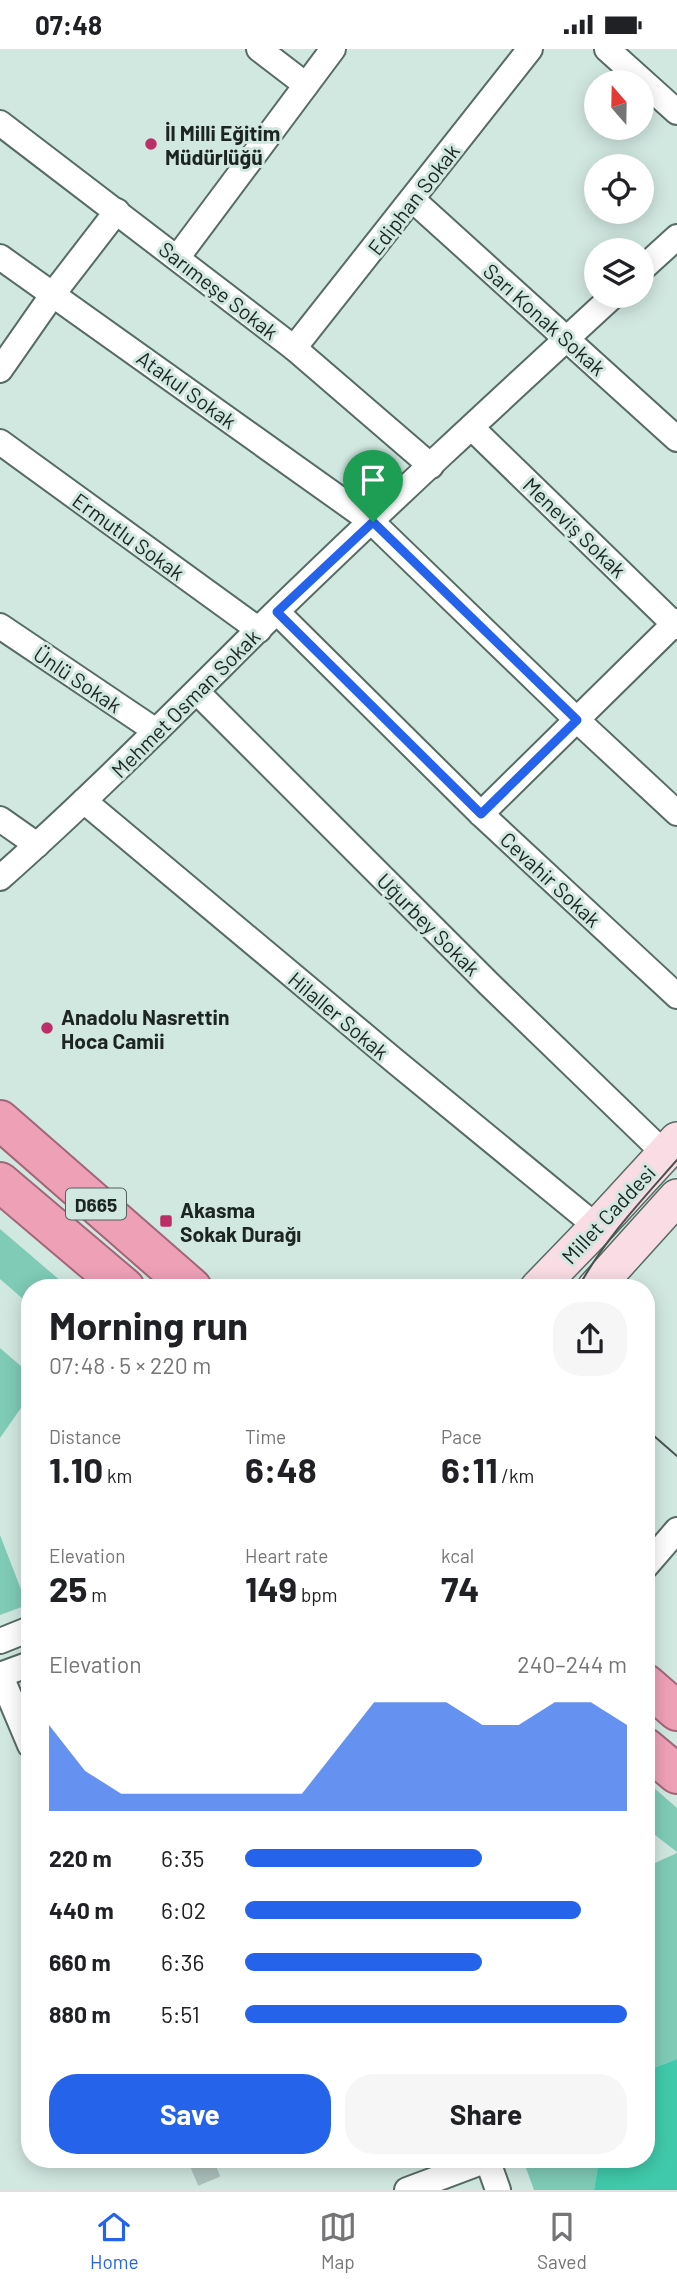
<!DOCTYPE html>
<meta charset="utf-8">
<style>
:root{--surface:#fff;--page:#f6f6f6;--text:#202124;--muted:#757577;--line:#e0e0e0;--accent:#2563eb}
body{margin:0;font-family:Barlow,sans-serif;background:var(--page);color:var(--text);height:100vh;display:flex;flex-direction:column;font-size:26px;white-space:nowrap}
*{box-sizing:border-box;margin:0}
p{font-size:23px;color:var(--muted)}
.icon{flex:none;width:38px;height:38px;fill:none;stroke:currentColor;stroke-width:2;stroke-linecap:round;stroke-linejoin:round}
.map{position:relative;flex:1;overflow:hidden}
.sheet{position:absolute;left:21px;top:1230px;width:634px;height:889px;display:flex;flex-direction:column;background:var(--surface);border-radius:28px;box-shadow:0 4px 18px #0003}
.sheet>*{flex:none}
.needle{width:46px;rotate:340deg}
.fabs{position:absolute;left:584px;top:21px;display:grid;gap:14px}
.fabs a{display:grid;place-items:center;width:70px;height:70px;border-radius:50%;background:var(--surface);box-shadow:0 4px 18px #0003;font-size:35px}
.pin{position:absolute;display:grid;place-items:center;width:60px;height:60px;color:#fff;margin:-72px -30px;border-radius:50% 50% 50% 0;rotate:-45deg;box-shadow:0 0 7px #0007}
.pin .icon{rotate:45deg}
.round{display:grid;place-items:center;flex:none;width:74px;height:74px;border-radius:28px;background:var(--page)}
.headline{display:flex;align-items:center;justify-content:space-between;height:119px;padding:0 28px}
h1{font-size:38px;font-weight:700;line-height:52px}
.figures{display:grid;grid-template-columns:repeat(3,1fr);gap:10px;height:119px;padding:7px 28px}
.figures div{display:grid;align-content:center}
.figures b{font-size:35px;font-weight:700}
.figures small{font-size:19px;font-weight:400}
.figures p{font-size:19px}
.chart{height:196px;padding:14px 28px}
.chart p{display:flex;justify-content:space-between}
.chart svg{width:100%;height:126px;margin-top:7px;fill:var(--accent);opacity:.7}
.cta{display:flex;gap:14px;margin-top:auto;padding:14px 28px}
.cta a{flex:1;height:80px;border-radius:28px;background:var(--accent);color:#fff;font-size:28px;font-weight:700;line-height:80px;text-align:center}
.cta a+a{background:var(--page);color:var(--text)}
ul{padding:0 28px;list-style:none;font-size:23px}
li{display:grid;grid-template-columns:112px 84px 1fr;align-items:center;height:52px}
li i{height:18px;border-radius:9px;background:var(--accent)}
.status{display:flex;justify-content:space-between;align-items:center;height:49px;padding:0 35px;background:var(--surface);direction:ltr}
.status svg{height:19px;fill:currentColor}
.tabs{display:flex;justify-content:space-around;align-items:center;height:98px;border-top:2px solid var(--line);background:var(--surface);font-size:19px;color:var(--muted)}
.tabs a{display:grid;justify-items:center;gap:4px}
.tabs .selected{color:var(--accent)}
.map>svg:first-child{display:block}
.green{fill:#7fcbb5}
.forest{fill:#40caab}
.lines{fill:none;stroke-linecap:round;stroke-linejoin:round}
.minor-tunnel{stroke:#adc1bb;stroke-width:24;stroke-dasharray:24 12;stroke-linecap:butt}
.minor-casing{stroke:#576b65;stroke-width:28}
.secondary-casing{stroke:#576b65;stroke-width:38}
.trunk-casing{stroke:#a26678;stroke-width:42}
.minor{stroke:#fff;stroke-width:24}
.secondary{stroke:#f9dce4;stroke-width:35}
.trunk{stroke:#eea0b7;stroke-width:38}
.tram{stroke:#485350;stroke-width:2}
.route-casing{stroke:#fff;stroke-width:14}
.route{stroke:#2563eb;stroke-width:9}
.poi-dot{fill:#bb2f66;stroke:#d1e8e1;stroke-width:2.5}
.labels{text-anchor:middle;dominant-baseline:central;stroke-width:6;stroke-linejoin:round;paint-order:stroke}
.shield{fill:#d1e8e1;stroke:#53605c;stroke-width:2}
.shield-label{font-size:19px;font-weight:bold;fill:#1d2523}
.poi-label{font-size:21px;font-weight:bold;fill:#1d2523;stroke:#d1e8e1;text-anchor:start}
.street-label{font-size:21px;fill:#1d2523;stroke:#d1e8e1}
</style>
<div class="status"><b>07:48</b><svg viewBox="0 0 49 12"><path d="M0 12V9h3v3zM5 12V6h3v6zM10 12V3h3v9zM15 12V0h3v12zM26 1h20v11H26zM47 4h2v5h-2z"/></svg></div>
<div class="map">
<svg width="677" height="2141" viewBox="0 0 677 2141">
<rect width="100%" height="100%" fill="#d1e8e1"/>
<g class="green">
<path d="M0 1180 69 1239H30V1256L0 1230Z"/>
<path d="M0 1299 30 1325V1346L0 1389Z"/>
<path d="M0 1486 27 1556 0 1566Z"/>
<path d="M646 1732 677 1759V1803L646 1779Z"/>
<path d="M677 1804V2010L646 2022V1818Z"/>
<path d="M523 2111H599L594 2141H534Z"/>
</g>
<path class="forest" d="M677 2010V2141H594L599 2111 646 2110V2022Z"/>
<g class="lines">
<path class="minor-tunnel" d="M200 2110 213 2141"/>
<defs>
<g id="minor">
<path d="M259 0 306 36"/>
<path d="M607 0 677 63"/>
<path d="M0 74 294 299 431 417"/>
<path d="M413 151 677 390"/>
<path d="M0 208 372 473 577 671 677 764"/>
<path d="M177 209 333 0"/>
<path d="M642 220 677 188"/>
<path d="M294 299 530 0"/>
<path d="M0 321 53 245 117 162"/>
<path d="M472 379 677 578"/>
<path d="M0 393 259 581"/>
<path d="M277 563 481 765 677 947"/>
<path d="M0 577 156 682"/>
<path d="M197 643 490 936 664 1104"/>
<path d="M84 752 396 1013 597 1178"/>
<path d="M481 765 677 572"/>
<path d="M0 770 37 796"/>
<path d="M0 829C95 745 184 654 274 565 385 457 499 352 613 247"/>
<path d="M646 1517 677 1481"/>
<path d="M0 1592 30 1580"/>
<path d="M0 1625 30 1696"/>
<path d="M0 1626 30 1615"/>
<path d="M487 2110 498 2141"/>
<path d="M407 2141 487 2111"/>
</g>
<g id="secondary">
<path d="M538 1239 597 1178 677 1091"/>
<path d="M595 1239 677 1148"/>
</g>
<g id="trunk">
<path d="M0 1071 192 1239"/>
<path d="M0 1133 125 1239"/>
<path d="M646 1635 677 1662"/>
<path d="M646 1699 677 1725"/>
</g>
</defs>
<use href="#minor" class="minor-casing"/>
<use href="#secondary" class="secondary-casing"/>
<use href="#trunk" class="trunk-casing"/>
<use href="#minor" class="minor"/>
<use href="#secondary" class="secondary"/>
<use href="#trunk" class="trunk"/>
<g class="tram">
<path d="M578 1239C604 1191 641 1152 677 1111"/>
<path d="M646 1380 677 1407"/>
</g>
</g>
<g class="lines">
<defs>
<path id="route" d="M373 473 577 671 481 765 277 563Z"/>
</defs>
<use href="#route" class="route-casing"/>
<use href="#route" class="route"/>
</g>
<g class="poi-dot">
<circle cx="151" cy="95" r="7"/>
<circle cx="47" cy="979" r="7"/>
<rect x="159" y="1165" width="14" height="14" rx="3.5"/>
</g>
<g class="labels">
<rect class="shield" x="66" y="1139.5" width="60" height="31" rx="5"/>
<g class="shield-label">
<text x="96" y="1155">D665</text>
</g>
<g class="poi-label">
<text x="165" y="83">İl Milli Eğitim<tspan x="165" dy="24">Müdürlüğü</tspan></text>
<text x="61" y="967">Anadolu Nasrettin<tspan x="61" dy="24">Hoca Camii</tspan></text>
<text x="180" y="1160">Akasma<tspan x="180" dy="24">Sokak Durağı</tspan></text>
</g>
<g class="street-label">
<text transform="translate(413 150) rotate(-52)">Ediphan Sokak</text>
<text transform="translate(219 241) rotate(38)">Sarımeşe Sokak</text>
<text transform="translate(545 270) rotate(42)">Sarı Konak Sokak</text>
<text transform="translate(187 340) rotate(36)">Atakul Sokak</text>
<text transform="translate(575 478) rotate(44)">Meneviş Sokak</text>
<text transform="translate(129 487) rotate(36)">Ermutlu Sokak</text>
<text transform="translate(78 630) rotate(34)">Ünlü Sokak</text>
<text transform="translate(185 654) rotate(-45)">Mehmet Osman Sokak</text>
<text transform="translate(551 830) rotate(43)">Cevahir Sokak</text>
<text transform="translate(429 875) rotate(45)">Uğurbey Sokak</text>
<text transform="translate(339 966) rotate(40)">Hilaller Sokak</text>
<text transform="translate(608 1165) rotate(-47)">Millet Caddesi</text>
</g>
</g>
</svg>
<div class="fabs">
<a><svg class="needle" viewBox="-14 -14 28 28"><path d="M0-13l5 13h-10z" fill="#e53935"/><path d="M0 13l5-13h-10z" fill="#757577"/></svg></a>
<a><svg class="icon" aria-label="locate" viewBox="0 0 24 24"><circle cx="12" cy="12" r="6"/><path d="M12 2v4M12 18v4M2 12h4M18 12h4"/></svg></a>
<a><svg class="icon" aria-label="layers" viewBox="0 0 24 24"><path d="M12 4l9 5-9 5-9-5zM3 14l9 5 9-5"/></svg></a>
</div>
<div class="pin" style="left:373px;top:473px;background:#1e9e55"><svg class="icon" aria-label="arrive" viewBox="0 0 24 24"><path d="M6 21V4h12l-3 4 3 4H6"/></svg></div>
<section class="sheet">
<div class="headline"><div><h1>Morning run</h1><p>07:48 · 5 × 220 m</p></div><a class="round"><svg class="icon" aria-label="share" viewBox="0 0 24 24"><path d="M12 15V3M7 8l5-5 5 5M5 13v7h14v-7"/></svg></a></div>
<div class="figures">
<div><p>Distance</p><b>1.10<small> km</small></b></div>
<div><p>Time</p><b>6:48</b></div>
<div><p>Pace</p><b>6:11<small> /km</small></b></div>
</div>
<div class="figures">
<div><p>Elevation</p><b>25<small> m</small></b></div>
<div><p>Heart rate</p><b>149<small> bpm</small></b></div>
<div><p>kcal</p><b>74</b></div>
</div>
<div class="chart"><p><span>Elevation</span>240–244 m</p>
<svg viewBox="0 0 160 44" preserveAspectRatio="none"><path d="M0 44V14L10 30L20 38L30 38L40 38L50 38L60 38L70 38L80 22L90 6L100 6L110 6L120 14L130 14L140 6L150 6L160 14V44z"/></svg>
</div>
<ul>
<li><b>220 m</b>6:35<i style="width:62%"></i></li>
<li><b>440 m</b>6:02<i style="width:88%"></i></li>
<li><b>660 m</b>6:36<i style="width:62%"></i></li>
<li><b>880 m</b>5:51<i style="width:100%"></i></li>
</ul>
<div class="cta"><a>Save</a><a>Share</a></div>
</section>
</div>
<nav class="tabs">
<a class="selected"><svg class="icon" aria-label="home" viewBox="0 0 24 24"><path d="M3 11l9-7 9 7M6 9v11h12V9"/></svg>Home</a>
<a><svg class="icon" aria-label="map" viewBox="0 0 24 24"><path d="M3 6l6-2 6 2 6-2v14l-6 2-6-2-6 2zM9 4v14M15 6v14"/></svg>Map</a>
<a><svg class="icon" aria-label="saved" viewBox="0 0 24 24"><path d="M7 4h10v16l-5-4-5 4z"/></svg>Saved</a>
</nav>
